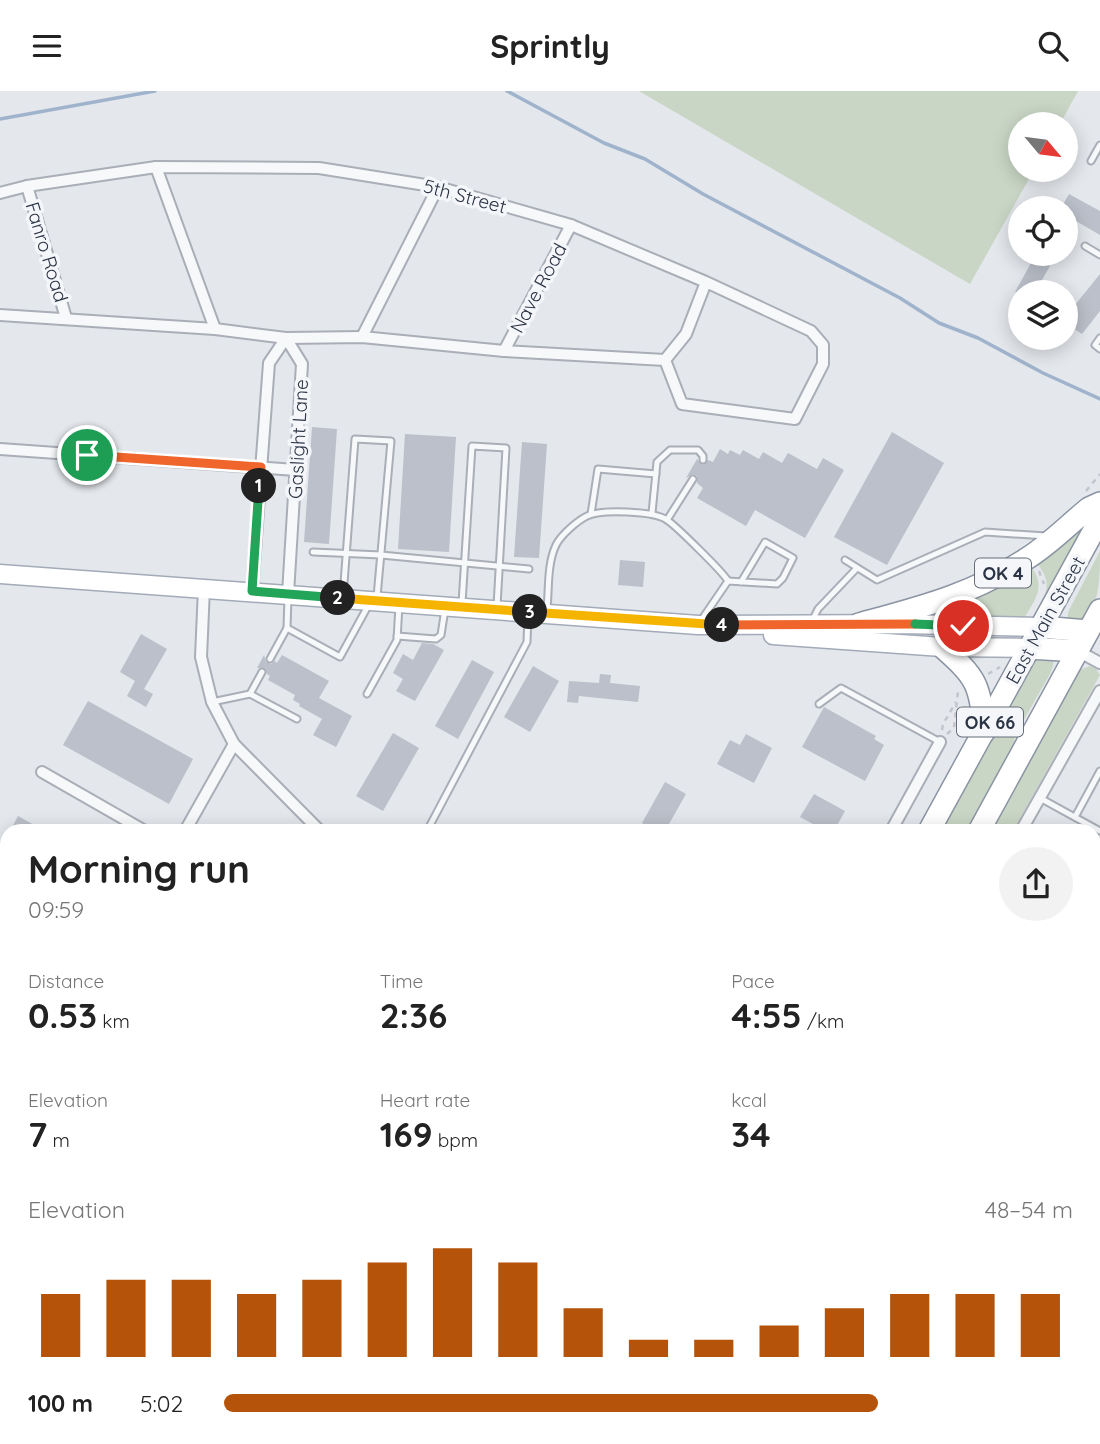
<!DOCTYPE html>
<meta charset="utf-8">
<style>
:root{--surface:#fff;--page:#f2f2f2;--text:#222;--muted:#767676;--accent:#b45309}
body{margin:0;font-family:Quicksand,sans-serif;background:var(--page);color:var(--text);height:100vh;display:flex;flex-direction:column;font-size:26px;white-space:nowrap}
*{box-sizing:border-box;margin:0}
p{font-size:23px;color:var(--muted)}
.icon{flex:none;width:38px;height:38px;fill:none;stroke:currentColor;stroke-width:2;stroke-linecap:round;stroke-linejoin:round}
.map{position:relative;flex:1;overflow:hidden}
.details{position:absolute;left:0px;top:733px;width:1101px;height:621px;display:flex;flex-direction:column;background:var(--surface);border-radius:21px 21px 0 0;box-shadow:0 4px 18px #0003}
.details>*{flex:none}
.needle{width:46px;rotate:119deg}
.buttons{position:absolute;left:1008px;top:21px;display:grid;gap:14px}
.buttons a{display:grid;place-items:center;width:70px;height:70px;border-radius:50%;background:var(--surface);box-shadow:0 4px 18px #0003;font-size:35px}
.pin{position:absolute;display:grid;place-items:center;width:60px;height:60px;color:#fff;margin:-30px;border:4px solid #fff;border-radius:50%;box-shadow:0 2px 7px #0007}
.km{position:absolute;width:35px;height:35px;margin:-18px;border-radius:50%;background:#222;color:#fff;font-size:19px;line-height:35px;text-align:center}
.round{display:grid;place-items:center;flex:none;width:74px;height:74px;border-radius:37px;background:var(--page)}
.overview{display:flex;align-items:center;justify-content:space-between;height:119px;padding:0 28px}
h1{font-size:38px;font-weight:700;line-height:52px}
.metrics{display:grid;grid-template-columns:repeat(3,1fr);gap:10px;height:119px;padding:7px 28px}
.metrics div{display:grid;align-content:center}
.metrics b{font-size:35px;font-weight:700}
.metrics small{font-size:19px;font-weight:400}
.metrics p{font-size:19px}
.chart{height:196px;padding:14px 28px}
.chart p{display:flex;justify-content:space-between}
.chart svg{width:100%;height:126px;margin-top:7px;stroke:var(--accent);stroke-width:6}
ul{padding:0 28px;list-style:none;font-size:23px}
li{display:grid;grid-template-columns:112px 84px 1fr;align-items:center;height:52px}
li i{height:18px;border-radius:9px;background:var(--accent)}
header{display:flex;justify-content:space-between;align-items:center;height:91px;padding:0 28px;background:var(--surface);font-size:32px;font-weight:700}
.map>svg:first-child{display:block}
.green{fill:#c9d6c5}
.lines{fill:none;stroke-linecap:round;stroke-linejoin:round}
.stream{stroke:#9fb4cc;stroke-width:3.5}
.building{fill:#bbc0ca}
.lane-casing{stroke:#a9aeb7;stroke-width:9}
.street-casing{stroke:#a9aeb7;stroke-width:14}
.primary-casing{stroke:#a3abb8;stroke-width:21}
.highway-casing{stroke:#8b94a3;stroke-width:24}
.path{stroke:#c2c5cb;stroke-width:2.5;stroke-dasharray:5 5;stroke-linecap:butt}
.lane{stroke:#f7f8fa;stroke-width:5}
.street{stroke:#f7f8fa;stroke-width:10}
.primary{stroke:#fff;stroke-width:18}
.highway{stroke:#fff;stroke-width:21}
.split-1-casing{stroke:#fff;stroke-width:14}
.split-2-casing{stroke:#fff;stroke-width:14}
.split-3-casing{stroke:#fff;stroke-width:14}
.split-4-casing{stroke:#fff;stroke-width:14}
.split-5-casing{stroke:#fff;stroke-width:14}
.split-6-casing{stroke:#fff;stroke-width:14}
.split-1{stroke:#f0652b;stroke-width:9}
.split-2{stroke:#22a559;stroke-width:9}
.split-3{stroke:#f5b400;stroke-width:9}
.split-4{stroke:#f5b400;stroke-width:9}
.split-5{stroke:#f0652b;stroke-width:9}
.split-6{stroke:#22a559;stroke-width:9}
.labels{text-anchor:middle;dominant-baseline:central;stroke-width:7;stroke-linejoin:round;paint-order:stroke}
.shield{fill:#f4f6f9;stroke:#676e7b;stroke-width:2}
.shield-label{font-size:18px;font-weight:bold;fill:#2b3445}
.street-label{font-size:19px;fill:#2b3445;stroke:#f4f6f9}
</style>
<header><svg class="icon" aria-label="menu" viewBox="0 0 24 24"><path d="M4 6h16M4 12h16M4 18h16"/></svg>Sprintly<svg class="icon" aria-label="search" viewBox="0 0 24 24"><circle cx="10" cy="10" r="6"/><path d="M15 15l6 6"/></svg></header>
<div class="map">
<svg width="1100" height="1353" viewBox="0 0 1100 1353">
<rect width="100%" height="100%" fill="#e4e7ec"/>
<g class="green">
<path d="M639 0H1078L1060 33H1020V79H1034L970 193Z"/>
<path d="M1093 421 1036 530H1031C1045 505 1056 494 1035 470Z"/>
<path d="M1100 460C1100 489 1100 534 1066 531L1069 519Z"/>
<path d="M1030 474C1048 497 1034 509 1022 531L903 528Z"/>
<path d="M1054 563 1053 575 1050 583 1018 639 1003 682 970 740H938L1035 566Z"/>
<path d="M1090 575 1096 578 1100 584 1013 740H987L1076 580Z"/>
</g>
<g class="lines">
<g class="stream">
<path d="M507 0 604 52 645 68 703 103 900 207 939 232 978 247 1043 282 1100 308"/>
<path d="M0 28 155 0"/>
</g>
</g>
<g class="building">
<path d="M1069 103 1100 120V144L1076 130 1066 147V117H1061Z"/>
<path d="M1036 163H1057L1039 194 1052 201H1015Z"/>
<path d="M1100 183V220L1082 243 1066 233V209L1075 214Z"/>
<path d="M312 336 337 338 329 453 304 451Z"/>
<path d="M892 341 944 372 887 474 834 446Z"/>
<path d="M405 343 456 346 449 461 398 458Z"/>
<path d="M522 351 547 353 539 467 514 466Z"/>
<path d="M720 358 728 363 730 359 740 364 743 359 759 368 763 361 782 372 788 362 817 378 823 367 844 379 805 447 755 419 746 435 697 407 703 397 697 392V385L693 383 686 387 697 368 702 374 708 369 713 371Z"/>
<path d="M620 469 645 471 643 496 618 494Z"/>
<path d="M141 543 167 558 144 598 153 603 146 616 127 605 135 590 120 581Z"/>
<path d="M422 552 433 553 444 559 415 610 396 600 403 588 393 582 403 563 413 569Z"/>
<path d="M264 564 266 571 271 573 275 570 277 572 282 564 329 590 319 607 352 625 336 656 313 644 322 628 299 615 300 613 293 609 295 604 268 589 270 585 267 583 265 577H257Z"/>
<path d="M472 569 494 581 458 648 435 635Z"/>
<path d="M533 575 559 590 530 641 504 626Z"/>
<path d="M600 583 611 584 610 592 640 595 638 611 579 605 578 612 567 611 569 590 599 592Z"/>
<path d="M88 610 193 668 169 713 63 654Z"/>
<path d="M824 616 876 645 874 648 884 654 865 690 802 656Z"/>
<path d="M393 642 419 657 383 720 356 705Z"/>
<path d="M746 643 772 657 754 692 717 673 730 649 740 654Z"/>
<path d="M665 691 686 703 665 740H656L642 732Z"/>
<path d="M814 703 845 720 834 740H826L800 726Z"/>
<path d="M18 725 45 740H10Z"/>
</g>
<g class="lines">
<defs>
<g id="lane">
<path d="M1091 70 1100 54"/>
<path d="M1085 155 1100 164"/>
<path d="M1100 247 1095 254 1100 258"/>
<path d="M652 422 657 371 670 359H698L703 365V369"/>
<path d="M591 423 598 378 656 383"/>
<path d="M667 429 693 388"/>
<path d="M313 461 381 464 529 478"/>
<path d="M845 469 877 489 985 441 1046 445"/>
<path d="M728 490 777 493 783 487 793 467 765 451 741 491"/>
<path d="M343 505 355 348 391 350 377 506"/>
<path d="M288 507 287 537 340 566 368 515"/>
<path d="M462 512 472 355 506 357 497 515"/>
<path d="M547 518C549 498 547 473 556 454 561 444 577 430 587 425 601 418 654 420 667 429 676 435 723 481 728 490L700 531"/>
<path d="M812 530 818 518 857 477"/>
<path d="M397 545 436 548 441 544 445 518"/>
<path d="M270 568 287 537"/>
<path d="M250 603 262 581"/>
<path d="M367 603 397 549 399 514"/>
<path d="M212 611 250 603 297 628"/>
<path d="M819 613 841 597 940 651"/>
<path d="M1040 707 1100 740"/>
<path d="M1075 726 1100 680"/>
<path d="M772 738 775 740"/>
<path d="M427 740 527 551 528 524"/>
<path d="M1100 760V763"/>
<path d="M515 1353 518 1348"/>
<path d="M790 1353 793 1348"/>
<path d="M894 1353 897 1348"/>
<path d="M972 1353 975 1348"/>
<path d="M997 1353 998 1348"/>
</g>
<g id="street">
<path d="M156 76 215 238"/>
<path d="M27 95 66 227"/>
<path d="M0 102 27 95 156 76 319 77 438 96 571 134 706 191 811 240 823 254V273L795 328 682 313 665 269 686 243 706 191"/>
<path d="M0 224 215 238 286 247 362 246 504 260 665 269"/>
<path d="M362 246 438 96"/>
<path d="M504 260 571 134"/>
<path d="M0 358 296 379"/>
<path d="M204 497 201 566 212 611 234 653 320 740"/>
<path d="M252 500 269 272 286 247 302 273 288 503"/>
<path d="M1078 560 1100 572"/>
<path d="M42 681 145 740"/>
<path d="M185 740 234 653"/>
<path d="M891 740 940 651"/>
<path d="M1021 740 1100 600"/>
<path d="M1094 988 1100 992"/>
<path d="M1094 1212 1100 1200"/>
<path d="M0 1270 7 1258"/>
<path d="M310 1348 320 1353"/>
<path d="M1065 1348 1074 1353"/>
<path d="M550 1353 553 1348"/>
<path d="M681 1353 684 1348"/>
</g>
<g id="primary">
<path d="M0 483 698 534 902 533 1041 536"/>
<path d="M773 544 942 556 1029 557"/>
</g>
<g id="highway">
<path d="M859 533C921 516 971 504 1026 468 1049 454 1068 434 1089 417L1100 412"/>
<path d="M1041 536 1088 540"/>
<path d="M942 556C977 587 980 593 984 641"/>
<path d="M1029 557 1078 560"/>
<path d="M929 740 1100 428"/>
<path d="M979 740 1100 519"/>
<path d="M592 1353 595 1348"/>
<path d="M636 1353 640 1348"/>
</g>
</defs>
<use href="#lane" class="lane-casing"/>
<use href="#street" class="street-casing"/>
<use href="#primary" class="primary-casing"/>
<use href="#highway" class="highway-casing"/>
<g class="path">
<path d="M1086 400 1100 383"/>
<path d="M1039 480 1044 493"/>
<path d="M988 583 1000 576"/>
<path d="M942 639 943 633 956 611"/>
<path d="M947 643 954 637 958 600 961 598"/>
</g>
<use href="#lane" class="lane"/>
<use href="#street" class="street"/>
<use href="#primary" class="primary"/>
<use href="#highway" class="highway"/>
</g>
<g class="lines">
<defs>
<path id="split-1" d="M87 364 261 376 259 395"/>
<path id="split-2" d="M259 395 252 500 338 507"/>
<path id="split-3" d="M338 507 530 521"/>
<path id="split-4" d="M530 521 722 534"/>
<path id="split-5" d="M722 534 915 533"/>
<path id="split-6" d="M915 533 963 535"/>
</defs>
<use href="#split-1" class="split-1-casing"/>
<use href="#split-2" class="split-2-casing"/>
<use href="#split-3" class="split-3-casing"/>
<use href="#split-4" class="split-4-casing"/>
<use href="#split-5" class="split-5-casing"/>
<use href="#split-6" class="split-6-casing"/>
<use href="#split-1" class="split-1"/>
<use href="#split-2" class="split-2"/>
<use href="#split-3" class="split-3"/>
<use href="#split-4" class="split-4"/>
<use href="#split-5" class="split-5"/>
<use href="#split-6" class="split-6"/>
</g>
<g class="labels">
<g class="shield">
<rect x="975" y="467.5" width="56" height="29" rx="5"/>
<rect x="957" y="616.5" width="66" height="29" rx="5"/>
</g>
<g class="shield-label">
<text x="1003" y="482">OK 4</text>
<text x="990" y="631">OK 66</text>
</g>
<g class="street-label">
<text transform="translate(465 105) rotate(15)">5th Street</text>
<text transform="translate(47 161) rotate(73)">Fanro Road</text>
<text transform="translate(538 197) rotate(-62)">Nave Road</text>
<text transform="translate(298 348) rotate(-87)">Gaslight Lane</text>
<text transform="translate(1045 529) rotate(-61)">East Main Street</text>
</g>
</g>
</svg>
<div class="buttons">
<a><svg class="needle" viewBox="-14 -14 28 28"><path d="M0-13l5 13h-10z" fill="#e53935"/><path d="M0 13l5-13h-10z" fill="#767676"/></svg></a>
<a><svg class="icon" aria-label="locate" viewBox="0 0 24 24"><circle cx="12" cy="12" r="6"/><path d="M12 2v4M12 18v4M2 12h4M18 12h4"/></svg></a>
<a><svg class="icon" aria-label="layers" viewBox="0 0 24 24"><path d="M12 4l9 5-9 5-9-5zM3 14l9 5 9-5"/></svg></a>
</div>
<div class="pin" style="left:87px;top:364px;background:#1e9e55"><svg class="icon" aria-label="arrive" viewBox="0 0 24 24"><path d="M6 21V4h12l-3 4 3 4H6"/></svg></div>
<div class="pin" style="left:963px;top:535px;background:#d93025"><svg class="icon" aria-label="check" viewBox="0 0 24 24"><path d="M5 12l5 5 9-10"/></svg></div>
<b class="km" style="left:259px;top:395px">1</b>
<b class="km" style="left:338px;top:507px">2</b>
<b class="km" style="left:530px;top:521px">3</b>
<b class="km" style="left:722px;top:534px">4</b>
<section class="details">
<div class="overview"><div><h1>Morning run</h1><p>09:59</p></div><a class="round"><svg class="icon" aria-label="share" viewBox="0 0 24 24"><path d="M12 15V3M7 8l5-5 5 5M5 13v7h14v-7"/></svg></a></div>
<div class="metrics">
<div><p>Distance</p><b>0.53<small> km</small></b></div>
<div><p>Time</p><b>2:36</b></div>
<div><p>Pace</p><b>4:55<small> /km</small></b></div>
</div>
<div class="metrics">
<div><p>Elevation</p><b>7<small> m</small></b></div>
<div><p>Heart rate</p><b>169<small> bpm</small></b></div>
<div><p>kcal</p><b>34</b></div>
</div>
<div class="chart"><p><span>Elevation</span>48–54 m</p>
<svg viewBox="0 0 160 44" preserveAspectRatio="none"><path d="M5 44V22M15 44V17M25 44V17M35 44V22M45 44V17M55 44V11M65 44V6M75 44V11M85 44V27M95 44V38M105 44V38M115 44V33M125 44V27M135 44V22M145 44V22M155 44V22"/></svg>
</div>
<ul>
<li><b>100 m</b>5:02<i style="width:77%"></i></li>
</ul>
</section>
</div>
